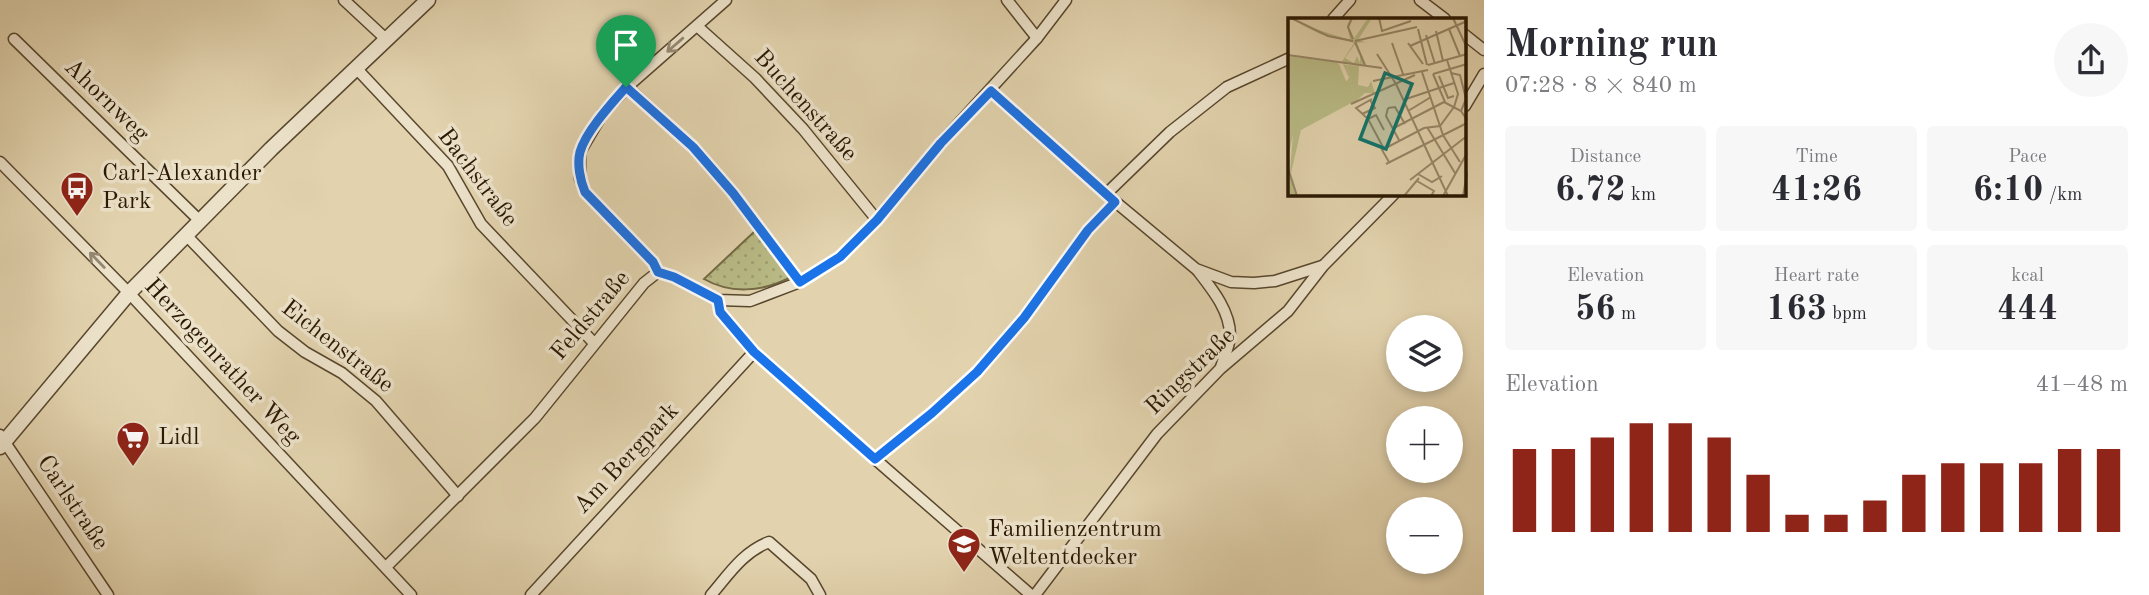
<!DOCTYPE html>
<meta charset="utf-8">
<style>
:root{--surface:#fff;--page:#f7f7f7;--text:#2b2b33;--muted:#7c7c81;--accent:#8f2418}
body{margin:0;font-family:"Old Standard TT",serif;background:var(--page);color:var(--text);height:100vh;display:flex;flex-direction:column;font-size:26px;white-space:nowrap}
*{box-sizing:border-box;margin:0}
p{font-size:23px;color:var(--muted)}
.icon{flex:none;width:38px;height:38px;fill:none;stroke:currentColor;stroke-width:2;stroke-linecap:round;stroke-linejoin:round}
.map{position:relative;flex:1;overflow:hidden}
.sheet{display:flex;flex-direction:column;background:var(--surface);width:665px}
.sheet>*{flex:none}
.fabs{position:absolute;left:1386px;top:315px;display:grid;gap:14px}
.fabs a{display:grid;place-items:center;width:77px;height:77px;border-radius:50%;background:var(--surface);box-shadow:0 4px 10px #0003;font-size:35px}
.pin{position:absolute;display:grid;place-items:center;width:60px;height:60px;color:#fff;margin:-72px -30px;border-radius:50% 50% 50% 0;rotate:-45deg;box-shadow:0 0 7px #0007}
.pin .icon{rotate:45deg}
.round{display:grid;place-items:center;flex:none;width:74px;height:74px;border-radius:37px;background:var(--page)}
.headline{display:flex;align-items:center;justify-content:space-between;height:119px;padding:0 21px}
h1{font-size:38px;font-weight:800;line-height:52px}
.metrics{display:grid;grid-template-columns:repeat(3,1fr);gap:10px;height:119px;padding:7px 21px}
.metrics div{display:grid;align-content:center;border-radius:7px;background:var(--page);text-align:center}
.metrics b{font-size:35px;font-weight:800}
.metrics small{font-size:19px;font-weight:400}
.metrics p{font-size:19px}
.chart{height:196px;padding:14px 21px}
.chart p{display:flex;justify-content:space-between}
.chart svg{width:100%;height:126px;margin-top:7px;stroke:var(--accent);stroke-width:6}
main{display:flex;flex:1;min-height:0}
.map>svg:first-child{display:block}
.park{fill:url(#park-dots);stroke:#726a44;stroke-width:2}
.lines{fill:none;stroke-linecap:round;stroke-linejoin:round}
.minor-casing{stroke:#58472d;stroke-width:13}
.tertiary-casing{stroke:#58472d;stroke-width:17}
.minor{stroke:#ece2ca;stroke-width:10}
.tertiary{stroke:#ece2ca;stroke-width:14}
.oneway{stroke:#958770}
.route-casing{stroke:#fff;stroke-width:14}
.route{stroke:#1a73e8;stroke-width:9}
.labels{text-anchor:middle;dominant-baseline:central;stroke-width:7;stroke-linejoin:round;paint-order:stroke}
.street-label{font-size:24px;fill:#2a1802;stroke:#ece2ca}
.poi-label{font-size:24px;fill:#2a1802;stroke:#ece2ca;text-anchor:start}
.inset-road{fill:none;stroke:#988869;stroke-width:2}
.view{fill:#0f766e;fill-opacity:0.15;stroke:#0f766e;stroke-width:3.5}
.inset-edge{fill:none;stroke:#2a1802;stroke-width:3.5}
</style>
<main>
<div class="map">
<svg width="1484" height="595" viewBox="0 0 1484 595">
<defs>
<pattern id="park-dots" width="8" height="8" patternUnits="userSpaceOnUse" patternTransform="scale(1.75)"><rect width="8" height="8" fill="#b9bb86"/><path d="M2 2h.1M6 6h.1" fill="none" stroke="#9fa072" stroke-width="1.8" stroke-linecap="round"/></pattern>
</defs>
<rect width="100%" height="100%" fill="#e2d3ae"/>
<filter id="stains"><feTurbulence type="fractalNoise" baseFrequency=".00286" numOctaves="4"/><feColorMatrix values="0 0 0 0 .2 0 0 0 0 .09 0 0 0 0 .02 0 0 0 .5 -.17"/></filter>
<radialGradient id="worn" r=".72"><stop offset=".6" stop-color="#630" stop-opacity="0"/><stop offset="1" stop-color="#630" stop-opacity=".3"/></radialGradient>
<path class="park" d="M755 231 787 271 789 278C762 292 730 294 704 279Z"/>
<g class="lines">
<defs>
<g id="minor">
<path d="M344 0 387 40"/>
<path d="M1007 0 1037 38"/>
<path d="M1420 0 1445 19"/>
<path d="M1333 19 1350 0"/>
<path d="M697 26 755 78 803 129 877 220"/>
<path d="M1465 35 1484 50"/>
<path d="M14 39 200 221"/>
<path d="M356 68 448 166 481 224 594 343"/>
<path d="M627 87 693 147 733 193 800 282"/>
<path d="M991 91 1106 194 1196 269 1231 282 1254 283 1275 281 1322 266"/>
<path d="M1465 106 1484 74"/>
<path d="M0 162 129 293 411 595"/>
<path d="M1106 194 1170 132 1227 87 1290 58"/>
<path d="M186 235 278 331 305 352 342 373 376 401 458 496"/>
<path d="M1198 271C1212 289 1230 311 1230 335 1230 345 1224 358 1221 367"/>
<path d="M658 272 674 277 718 300 750 301 800 282 840 257 877 220 941 143 1037 38 1066 0"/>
<path d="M658 272 653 262 585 192 580 179V152L603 113 627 87 726 0"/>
<path d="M718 300 720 312 754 352 875 459"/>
<path d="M0 435 108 595"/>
<path d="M386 567 535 418 644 283 658 272"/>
<path d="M531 595 754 352"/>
<path d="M711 595C729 574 743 552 769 542L811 579 820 595"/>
<path d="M1031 595 875 459 932 413 977 372 1024 318 1088 230 1115 202"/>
<path d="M1035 595 1157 434 1220 369 1288 311 1323 266 1394 194"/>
</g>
<path id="tertiary" d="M0 447 129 293 271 149 428 0"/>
</defs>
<use href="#minor" class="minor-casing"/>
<use href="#tertiary" class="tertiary-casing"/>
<use href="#minor" class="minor"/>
<use href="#tertiary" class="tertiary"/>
</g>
<defs><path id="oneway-shaft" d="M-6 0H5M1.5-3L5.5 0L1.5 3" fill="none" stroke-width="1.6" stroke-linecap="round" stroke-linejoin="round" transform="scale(1.75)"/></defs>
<g class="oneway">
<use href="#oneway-shaft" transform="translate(675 45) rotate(139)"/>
<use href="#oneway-shaft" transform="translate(97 260) rotate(-134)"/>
</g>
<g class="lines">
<defs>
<path id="route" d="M626 87 693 147 733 193 800 282 840 257 877 220 941 143 991 91 1115 202 1088 230 1024 318 977 372 932 413 875 459 754 352 720 312 718 300 674 277 658 272 653 262 585 192C580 180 577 164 580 152 586 131 612 103 626 87Z"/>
</defs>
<use href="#route" class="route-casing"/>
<use href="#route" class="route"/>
</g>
<defs>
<symbol id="bus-pin" viewBox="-11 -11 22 30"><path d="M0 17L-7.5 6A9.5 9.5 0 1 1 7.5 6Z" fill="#8f2418" stroke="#ece2ca"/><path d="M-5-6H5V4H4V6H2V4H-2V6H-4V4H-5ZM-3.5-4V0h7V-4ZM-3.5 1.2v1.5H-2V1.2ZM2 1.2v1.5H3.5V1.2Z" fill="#fff"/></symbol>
<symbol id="supermarket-pin" viewBox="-11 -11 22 30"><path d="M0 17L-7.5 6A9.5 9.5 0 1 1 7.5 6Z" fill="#8f2418" stroke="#ece2ca"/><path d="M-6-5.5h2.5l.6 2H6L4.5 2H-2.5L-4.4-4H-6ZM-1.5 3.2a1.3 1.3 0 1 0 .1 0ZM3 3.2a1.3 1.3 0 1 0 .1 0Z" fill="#fff"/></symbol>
<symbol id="school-pin" viewBox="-11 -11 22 30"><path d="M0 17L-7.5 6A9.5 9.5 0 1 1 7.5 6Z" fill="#8f2418" stroke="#ece2ca"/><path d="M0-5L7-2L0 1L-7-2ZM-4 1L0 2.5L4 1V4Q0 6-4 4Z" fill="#fff"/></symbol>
</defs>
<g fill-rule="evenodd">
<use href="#bus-pin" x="58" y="169" width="38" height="52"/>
<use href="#supermarket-pin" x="114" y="419" width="38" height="52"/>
<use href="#school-pin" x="945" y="525" width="38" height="52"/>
</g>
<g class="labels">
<g class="street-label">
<text transform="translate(106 101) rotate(44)">Ahornweg</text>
<text transform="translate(805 106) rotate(48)">Buchenstraße</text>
<text transform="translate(477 178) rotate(53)">Bachstraße</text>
<text transform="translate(591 316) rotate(-50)">Feldstraße</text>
<text transform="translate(337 347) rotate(38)">Eichenstraße</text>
<text transform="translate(222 362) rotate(47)">Herzogenrather Weg</text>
<text transform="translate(1191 372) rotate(-44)">Ringstraße</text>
<text transform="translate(627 459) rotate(-47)">Am Bergpark</text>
<text transform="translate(72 503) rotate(56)">Carlstraße</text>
</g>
<g class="poi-label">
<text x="102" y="174">Carl-Alexander<tspan x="102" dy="28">Park</tspan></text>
<text x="158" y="438">Lidl</text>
<text x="988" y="530">Familienzentrum<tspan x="988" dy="28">Weltentdecker</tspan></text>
</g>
</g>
<g transform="translate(1288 18)">
<rect width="178" height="178" fill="#e2d3ae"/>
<path d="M80 0H84L70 22 78 24 69 25 73 35 67 26 57 40 66 45 69 38 72 45V37L76 46 50 45 57 65 61 60 55 46 59 47 67 83 13 112 3 155 10 178H0L5 116 0 141V38L53 45 66 25 32 16 12 6 62 22 59 8 60 5 63 1 60 9 65 22Z" fill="#b9bb86"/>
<path d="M59 47 71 48 70 67 80 69 83 63 87 75H77L67 84Z" fill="#b9bb86"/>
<path d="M0 38 51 46 65 80 51 85 22 84 10 102H0Z" fill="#b9bb86"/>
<path class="inset-road" d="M3 0 40 18 65 23M64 0 60 9 65 21M91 0 94 13 123 3M165 0 179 30M130 11 139 47M161 11 172 38M148 13 155 43M138 17 147 46M67 23 129 9M67 24 77 47M104 25 115 56M120 25 135 46M122 28 179 3M89 36 108 66 160 178M0 37 94 50M159 42 170 76 166 89M140 47 179 36M134 54 155 117 172 144M163 55 172 57 178 81 173 93M145 56 179 46M145 56 157 84M151 58 160 80 166 78M85 63 140 52M115 82 166 65M63 86 127 57M100 90 98 98 111 122M100 90 107 89 117 106M120 93 143 79M74 96 87 90 82 82M80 101 68 90 84 81M139 109 167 155M104 111 156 84 173 93 179 102M96 131 80 101 88 97 96 112M101 144 94 132 136 110 152 108 166 89M98 146 179 105M0 151 9 178M130 156 144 164 154 158M122 162 179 118M129 163 146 173 143 178M116 178 131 160M155 178 179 135M175 178 179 155"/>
<path class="view" d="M97 55 124 66 98 131 72 121Z"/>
<rect width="178" height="178" class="inset-edge"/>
</g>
<rect width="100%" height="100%" filter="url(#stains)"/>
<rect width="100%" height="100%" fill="url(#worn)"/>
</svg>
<div class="fabs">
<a><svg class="icon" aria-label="layers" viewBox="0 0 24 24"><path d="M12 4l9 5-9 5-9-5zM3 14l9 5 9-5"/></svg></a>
<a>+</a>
<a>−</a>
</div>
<div class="pin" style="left:626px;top:87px;background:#1e9e55"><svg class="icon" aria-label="arrive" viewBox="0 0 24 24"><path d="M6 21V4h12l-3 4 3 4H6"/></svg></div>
</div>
<section class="sheet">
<div class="headline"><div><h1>Morning run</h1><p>07:28 · 8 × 840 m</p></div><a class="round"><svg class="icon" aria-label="share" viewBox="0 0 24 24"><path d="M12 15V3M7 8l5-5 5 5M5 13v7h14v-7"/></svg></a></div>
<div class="metrics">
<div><p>Distance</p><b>6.72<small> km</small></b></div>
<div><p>Time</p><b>41:26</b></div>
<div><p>Pace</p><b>6:10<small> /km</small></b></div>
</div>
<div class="metrics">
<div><p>Elevation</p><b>56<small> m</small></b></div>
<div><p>Heart rate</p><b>163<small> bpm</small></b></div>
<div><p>kcal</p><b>444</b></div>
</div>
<div class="chart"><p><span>Elevation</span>41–48 m</p>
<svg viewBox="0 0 160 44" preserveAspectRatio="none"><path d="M5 44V15M15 44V15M25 44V11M35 44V6M45 44V6M55 44V11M65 44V24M75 44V38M85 44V38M95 44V33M105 44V24M115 44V20M125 44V20M135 44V20M145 44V15M155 44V15"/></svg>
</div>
</section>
</main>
